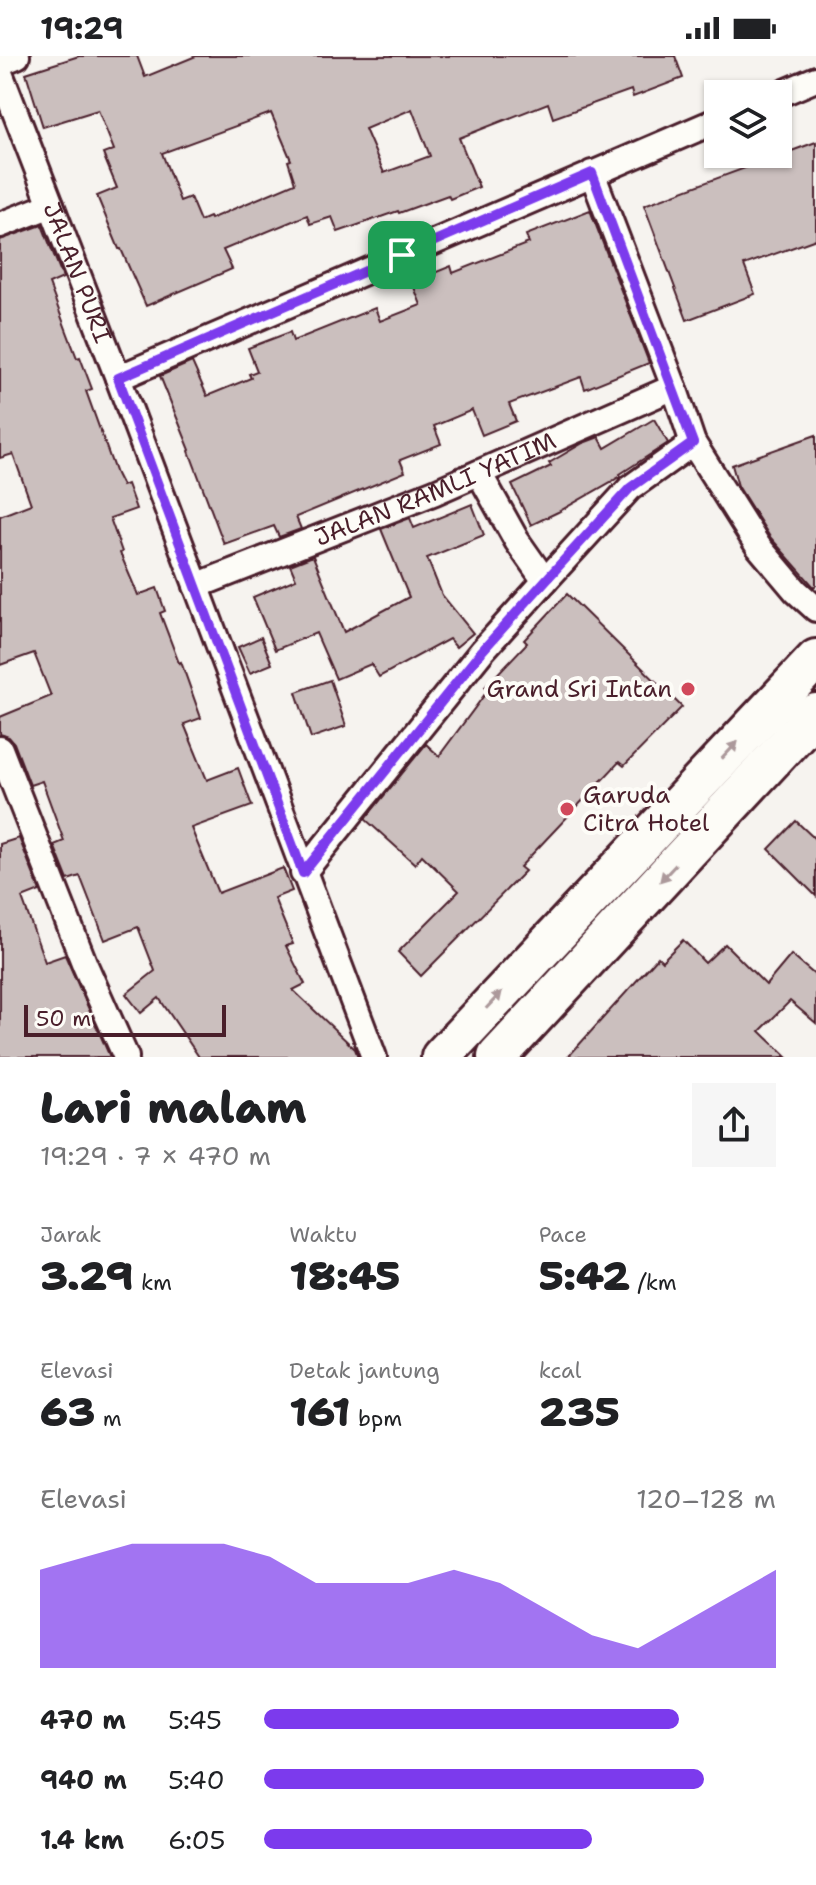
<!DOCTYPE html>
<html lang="id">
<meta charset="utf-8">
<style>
:root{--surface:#fff;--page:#f6f6f6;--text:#202124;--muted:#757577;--accent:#7c3aed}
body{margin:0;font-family:"Shantell Sans",sans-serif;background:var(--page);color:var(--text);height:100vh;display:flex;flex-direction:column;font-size:30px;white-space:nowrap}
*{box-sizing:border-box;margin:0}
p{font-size:26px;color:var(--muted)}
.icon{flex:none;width:44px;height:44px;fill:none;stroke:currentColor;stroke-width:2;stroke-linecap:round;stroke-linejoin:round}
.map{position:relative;height:1001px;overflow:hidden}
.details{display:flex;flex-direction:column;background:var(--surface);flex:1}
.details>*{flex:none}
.tools{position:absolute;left:704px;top:24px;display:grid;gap:16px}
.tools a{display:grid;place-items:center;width:88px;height:88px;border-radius:0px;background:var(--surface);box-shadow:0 2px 6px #0004;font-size:40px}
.scale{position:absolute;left:24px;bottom:20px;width:202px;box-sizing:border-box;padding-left:8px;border:4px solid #4a1f2b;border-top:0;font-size:22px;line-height:28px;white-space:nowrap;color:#4a1f2b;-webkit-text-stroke:6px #fdfcf7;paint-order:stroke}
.pin{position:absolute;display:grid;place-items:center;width:68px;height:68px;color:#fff;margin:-34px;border-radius:16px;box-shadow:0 4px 12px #0006}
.round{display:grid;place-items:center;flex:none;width:84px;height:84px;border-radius:0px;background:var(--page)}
.head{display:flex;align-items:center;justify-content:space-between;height:136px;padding:0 40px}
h1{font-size:44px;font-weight:800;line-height:60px}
.figures{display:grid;grid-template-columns:repeat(3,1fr);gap:12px;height:136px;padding:8px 40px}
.figures div{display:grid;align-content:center}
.figures b{font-size:40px;font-weight:800}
.figures small{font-size:22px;font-weight:400}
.figures p{font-size:22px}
.chart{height:224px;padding:16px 40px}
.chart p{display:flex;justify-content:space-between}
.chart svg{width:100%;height:144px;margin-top:8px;fill:var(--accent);opacity:.7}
ul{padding:0 40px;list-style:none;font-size:26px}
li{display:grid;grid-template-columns:128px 96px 1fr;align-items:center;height:60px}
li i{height:20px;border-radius:10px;background:var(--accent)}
.status{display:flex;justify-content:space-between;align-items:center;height:56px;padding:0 40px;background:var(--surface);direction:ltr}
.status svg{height:22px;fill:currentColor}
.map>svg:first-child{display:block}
.building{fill:#cbbfbe;stroke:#4a1f2b;stroke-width:2;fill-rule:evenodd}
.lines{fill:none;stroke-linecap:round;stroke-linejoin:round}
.minor-casing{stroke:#4a1f2b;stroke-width:30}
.primary-casing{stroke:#4a1f2b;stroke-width:44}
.minor{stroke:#fdfcf7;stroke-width:24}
.primary{stroke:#fdfcf7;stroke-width:38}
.oneway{fill:#ac999b}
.route-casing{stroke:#fff;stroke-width:16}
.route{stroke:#7c3aed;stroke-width:10}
.poi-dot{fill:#d1495b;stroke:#fdfcf7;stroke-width:3}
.labels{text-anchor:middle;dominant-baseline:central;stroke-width:8;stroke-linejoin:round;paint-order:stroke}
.street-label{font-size:24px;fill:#4a1f2b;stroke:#fdfcf7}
.poi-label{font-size:24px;fill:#4a1f2b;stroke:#fdfcf7;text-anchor:end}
</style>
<div class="status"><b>19:29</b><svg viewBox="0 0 49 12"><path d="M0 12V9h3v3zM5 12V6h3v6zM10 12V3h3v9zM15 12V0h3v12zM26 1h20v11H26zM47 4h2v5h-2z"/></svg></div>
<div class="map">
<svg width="816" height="1001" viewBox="0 0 816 1001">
<rect width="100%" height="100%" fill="#f6f3ef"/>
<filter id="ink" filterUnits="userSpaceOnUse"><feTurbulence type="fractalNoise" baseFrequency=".0125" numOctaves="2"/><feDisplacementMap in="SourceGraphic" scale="16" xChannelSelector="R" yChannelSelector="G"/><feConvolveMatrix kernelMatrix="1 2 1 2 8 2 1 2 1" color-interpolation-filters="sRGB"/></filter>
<g filter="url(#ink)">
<g class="building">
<path d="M79 0H137L145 21 196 0H675L683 22 633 41 631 34 553 62 548 47 459 82 479 131 450 143 448 139 399 157 398 155 338 176 332 161 310 168 307 159 223 194 232 213 146 250 121 193H119L97 140 117 132 103 98 114 94 98 54 43 71 26 17ZM412 53 430 100 384 117 365 73ZM271 57 291 104 288 105 295 127 210 163 209 161 200 165 190 141 180 145 162 97Z"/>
<path d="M816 86V183L744 209 755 238 687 264 644 149Z"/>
<path d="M590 154 649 307 585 333 581 321 509 348 516 365 482 379 472 354 434 370 441 388 400 404 405 416 296 461 301 473 279 481 274 470 224 488 189 395 190 394 160 320 192 306 207 340 251 322 249 318 257 315 248 292 290 276 293 285 375 252 380 265 421 249 412 226 451 210 453 217 529 187 526 179Z"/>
<path d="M42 169 63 222 49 228 77 302 80 301 92 333 86 335 116 418 122 430 127 428 136 453 110 462 122 496 120 497 138 539 157 532 165 555 160 557 179 607 181 606 201 662 184 668 207 724 238 712 252 750 191 772 218 837 283 812 292 835 274 842 293 888 286 890 305 928 293 934 355 993 358 1001H199L159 942 141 957 126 938 155 915 138 871 105 884 80 820 68 824 54 789 64 785 42 725 30 729 14 687 9 681 0 678V661L51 640 34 597 0 609V460L31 448 13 398 0 402V184Z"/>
<path d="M654 363 668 387 620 418 621 420 558 456 531 469 512 429 551 410 549 407 583 387 599 381 605 392Z"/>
<path d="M816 379V529L814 531 770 481 738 430 732 409Z"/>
<path d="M472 448 484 479 427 502 442 539 473 577 456 591 449 583 379 621 371 608 336 623 316 577 275 594 253 541 296 523 290 509 313 500 344 576 409 541 381 473 410 462 414 472Z"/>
<path d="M567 538 682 651 624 710 619 706 520 811 525 815 421 920 398 896 459 835 422 799 415 808 365 763 426 688 439 700 488 634 485 631 527 587 524 584Z"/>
<path d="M261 581 272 608 250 617 238 591Z"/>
<path d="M330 624 346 670 311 682 296 636Z"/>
<path d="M796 765 816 784V840L769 793Z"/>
<path d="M19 782 40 835 22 842 45 906 65 899 110 1001H0V788Z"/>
<path d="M683 884 705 907 725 888 766 929 791 899 816 920V967L790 945 760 975 787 1001H568L658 901 662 905Z"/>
</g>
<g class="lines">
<defs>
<g id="minor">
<path d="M0 7 17 0"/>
<path id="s1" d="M0 17 118 322 374 1001"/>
<path d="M778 39 816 23"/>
<path d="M592 117 674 331 693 387 758 490 796 535 816 553"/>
<path d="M0 169 51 149"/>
<path d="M118 322 718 64"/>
<path d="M479 417 517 485 545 525"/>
<path id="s2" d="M196 530 435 436 674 331"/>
<path d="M0 693 85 909 126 1001"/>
<path d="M303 817 482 595 545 525 630 432 693 387"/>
</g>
<g id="primary">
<path d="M441 1001 816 603"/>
<path d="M497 1001 816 657"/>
</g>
</defs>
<use href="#minor" class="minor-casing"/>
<use href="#primary" class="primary-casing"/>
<use href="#minor" class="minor"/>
<use href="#primary" class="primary"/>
</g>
<defs><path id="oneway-solid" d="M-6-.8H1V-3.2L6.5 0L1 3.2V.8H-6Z" transform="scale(2)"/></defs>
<g class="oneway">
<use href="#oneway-solid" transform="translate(730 694) rotate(-47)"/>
<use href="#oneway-solid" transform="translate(668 817) rotate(133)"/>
<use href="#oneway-solid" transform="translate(494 944) rotate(-47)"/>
</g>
</g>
<g class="lines" filter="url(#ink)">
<defs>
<path id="route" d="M592 117 693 387 630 432 545 525 482 595 303 817 118 322Z"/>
</defs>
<use href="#route" class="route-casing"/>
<use href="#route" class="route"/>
</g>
<g class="poi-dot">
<circle cx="688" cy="633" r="8"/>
<circle cx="567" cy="753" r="8"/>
</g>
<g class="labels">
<g class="street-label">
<text stroke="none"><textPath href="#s1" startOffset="214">JALAN PURI</textPath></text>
<text stroke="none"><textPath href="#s2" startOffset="258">JALAN RAMLI YATIM</textPath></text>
</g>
<g class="poi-label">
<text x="672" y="633">Grand Sri Intan</text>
<text x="583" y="739" text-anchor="start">Garuda<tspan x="583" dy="28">Citra Hotel</tspan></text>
</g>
</g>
</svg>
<div class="tools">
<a><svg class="icon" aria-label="layers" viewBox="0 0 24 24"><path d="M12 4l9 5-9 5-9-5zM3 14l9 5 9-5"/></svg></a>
</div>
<div class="scale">50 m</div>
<div class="pin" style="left:402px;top:199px;background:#1e9e55"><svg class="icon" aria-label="arrive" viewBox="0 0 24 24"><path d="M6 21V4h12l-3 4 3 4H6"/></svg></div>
</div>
<section class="details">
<div class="head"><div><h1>Lari malam</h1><p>19:29 · 7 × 470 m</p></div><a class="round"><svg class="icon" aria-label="share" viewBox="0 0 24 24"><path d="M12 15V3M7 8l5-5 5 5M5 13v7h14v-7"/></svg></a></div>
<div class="figures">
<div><p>Jarak</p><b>3.29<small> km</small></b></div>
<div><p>Waktu</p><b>18:45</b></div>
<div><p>Pace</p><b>5:42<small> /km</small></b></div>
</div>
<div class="figures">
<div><p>Elevasi</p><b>63<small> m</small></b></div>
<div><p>Detak jantung</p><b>161<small> bpm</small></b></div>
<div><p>kcal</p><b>235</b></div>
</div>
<div class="chart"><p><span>Elevasi</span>120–128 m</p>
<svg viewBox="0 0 160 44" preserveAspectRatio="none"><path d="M0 44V14L10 10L20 6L30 6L40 6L50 10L60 18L70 18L80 18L90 14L100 18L110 26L120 34L130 38L140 30L150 22L160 14V44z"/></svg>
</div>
<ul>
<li><b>470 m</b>5:45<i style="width:81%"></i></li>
<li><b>940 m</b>5:40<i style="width:86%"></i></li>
<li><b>1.4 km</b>6:05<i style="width:64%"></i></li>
</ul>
</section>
